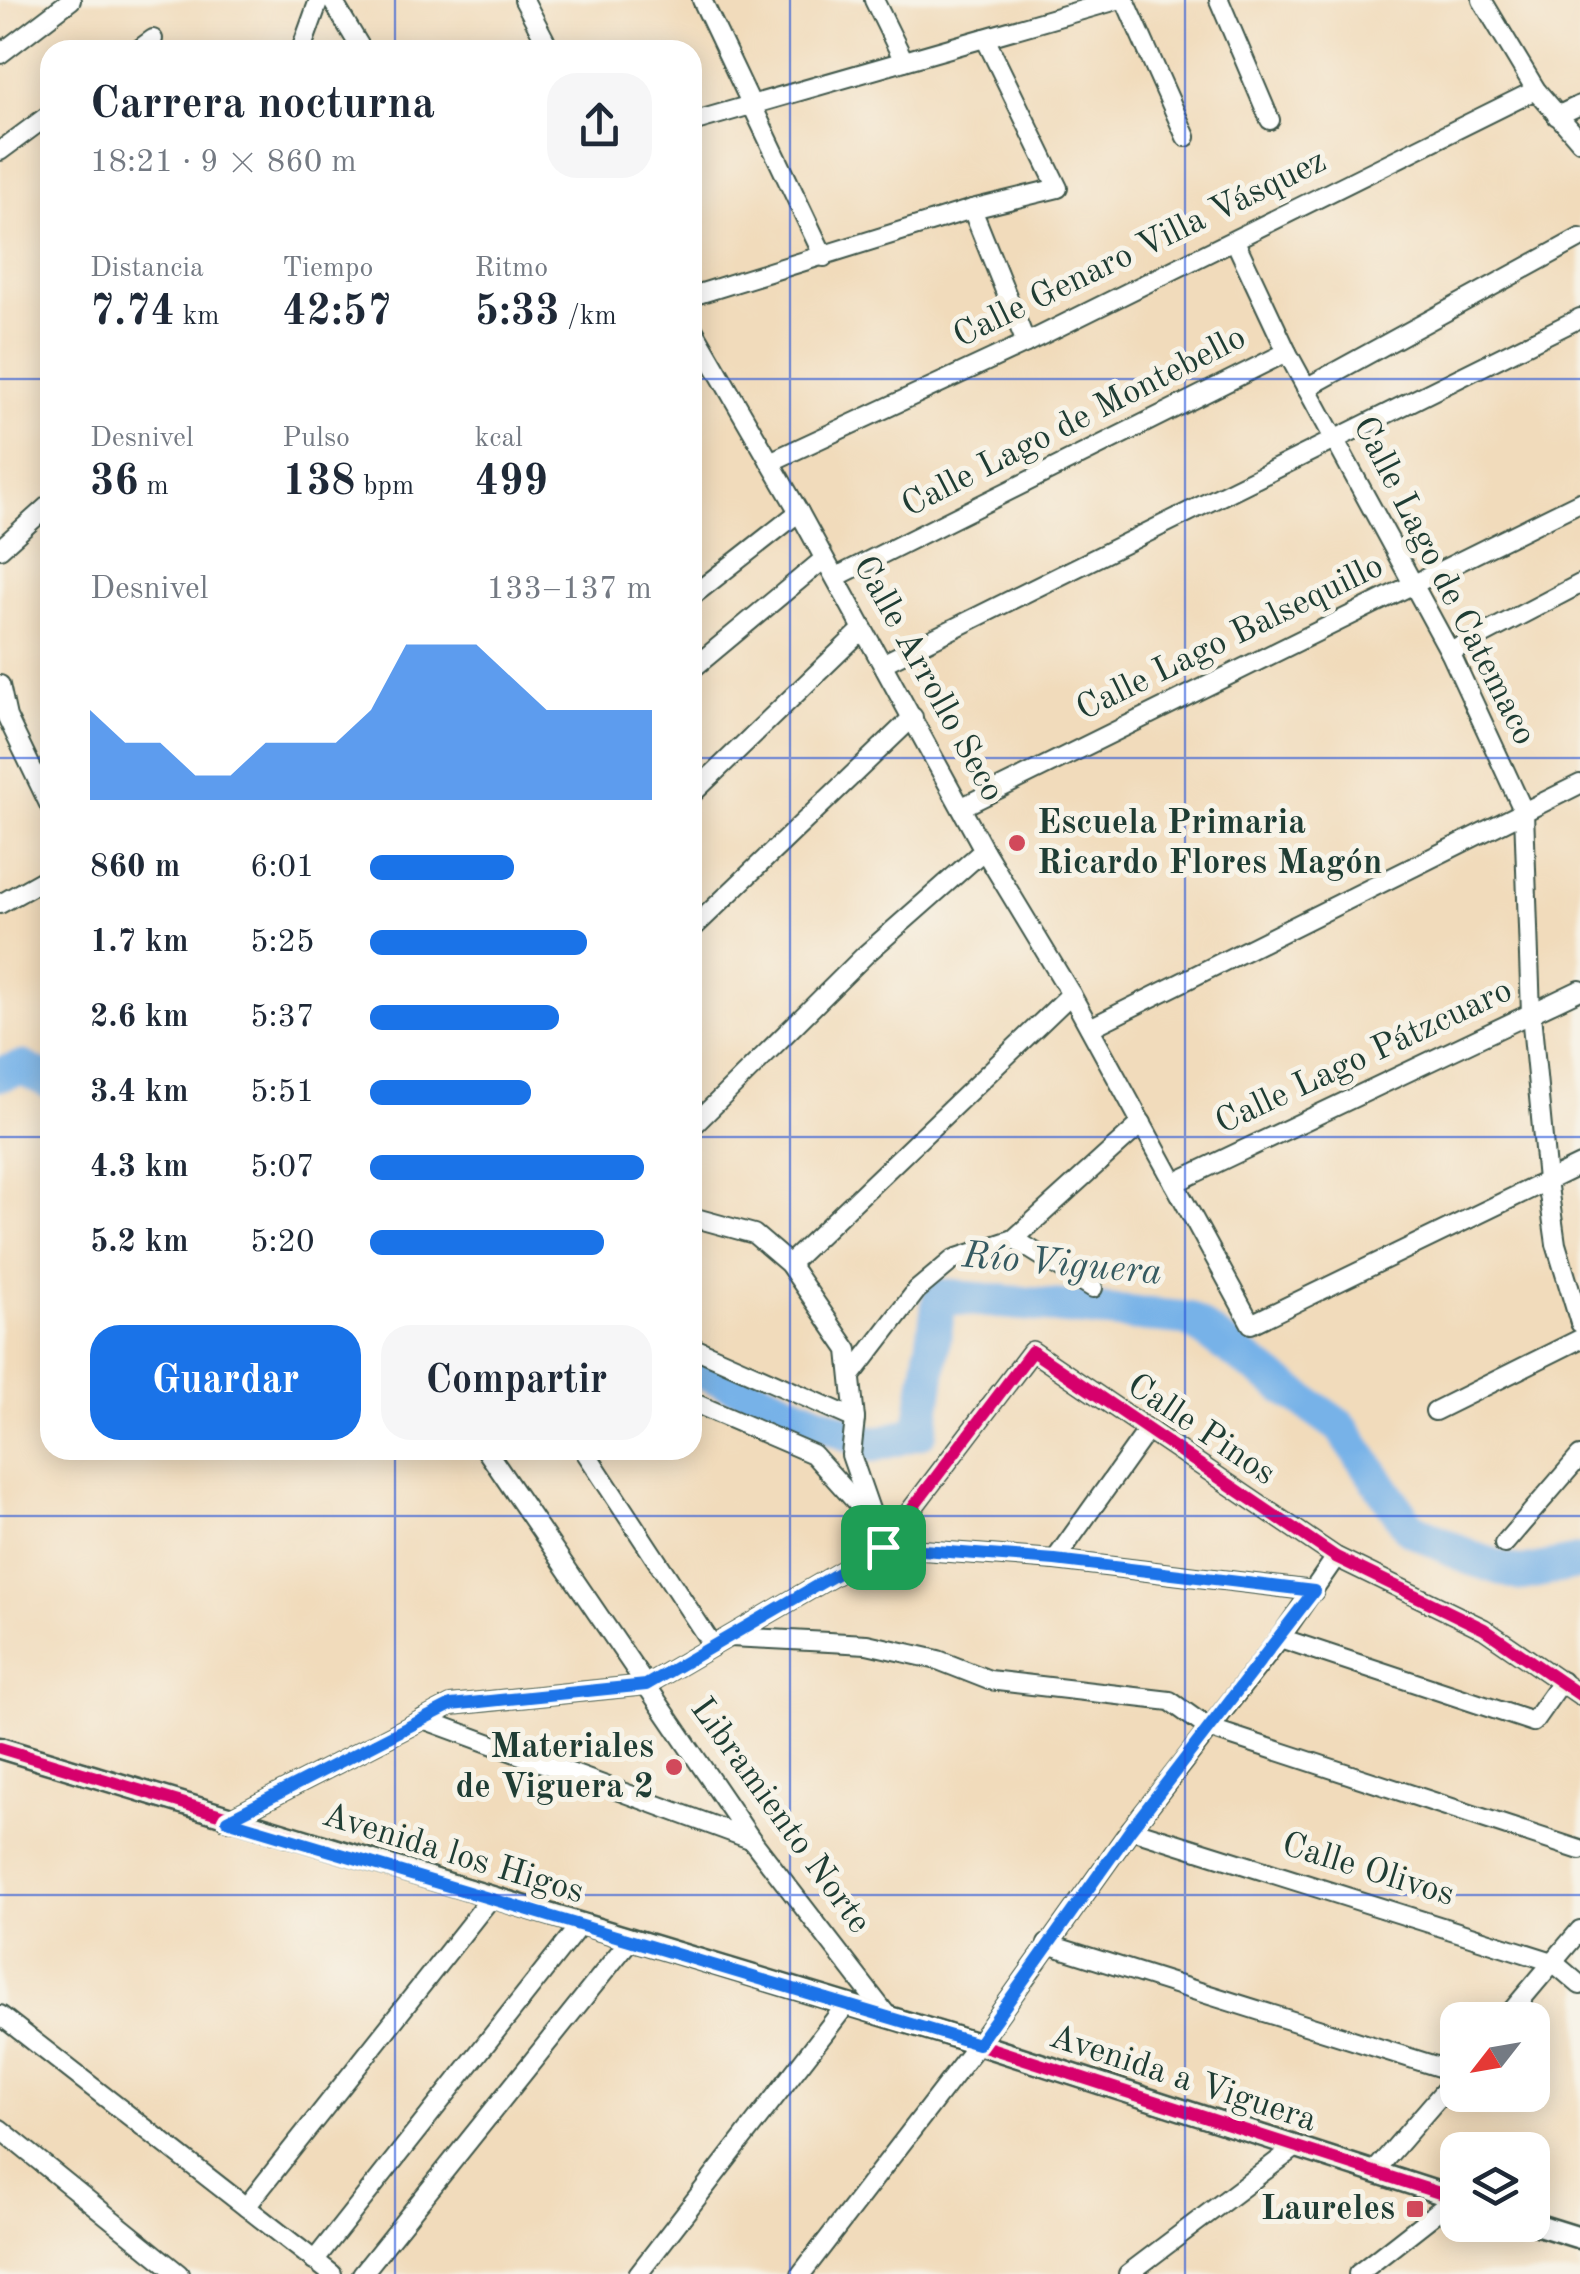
<!DOCTYPE html>
<html lang="es">
<meta charset="utf-8">
<style>
:root{--surface:#fff;--page:#f6f6f7;--text:#1f2937;--muted:#747a83;--accent:#1a73e8}
body{margin:0;font-family:"Old Standard TT",serif;background:var(--page);color:var(--text);height:100vh;display:flex;flex-direction:column;font-size:38px;white-space:nowrap}
*{box-sizing:border-box;margin:0}
p{font-size:32px;color:var(--muted)}
.icon{flex:none;width:55px;height:55px;fill:none;stroke:currentColor;stroke-width:2;stroke-linecap:round;stroke-linejoin:round}
.map{position:relative;flex:1;overflow:hidden}
.details{position:absolute;left:40px;top:40px;width:662px;height:1420px;display:flex;flex-direction:column;background:var(--surface);border-radius:30px;box-shadow:0 5px 25px #0003}
.details>*{flex:none}
.needle{width:65px;rotate:239deg}
.fabs{position:absolute;left:1440px;top:2002px;display:grid;gap:20px}
.fabs a{display:grid;place-items:center;width:110px;height:110px;border-radius:20px;background:var(--surface);box-shadow:0 5px 25px #0003;font-size:50px}
.pin{position:absolute;display:grid;place-items:center;width:85px;height:85px;color:#fff;margin:-42px;border-radius:20px;box-shadow:0 5px 15px #0006}
.round{display:grid;place-items:center;flex:none;width:105px;height:105px;border-radius:30px;background:var(--page)}
.head{display:flex;align-items:center;justify-content:space-between;height:170px;padding:0 50px}
h1{font-size:45px;font-weight:600;line-height:75px}
.stats{display:grid;grid-template-columns:repeat(3,1fr);gap:15px;height:170px;padding:10px 50px}
.stats div{display:grid;align-content:center}
.stats b{font-size:42px;font-weight:600}
.stats small{font-size:28px;font-weight:400}
.stats p{font-size:28px}
.chart{height:280px;padding:20px 50px}
.chart p{display:flex;justify-content:space-between}
.chart svg{width:100%;height:180px;margin-top:10px;fill:var(--accent);opacity:.7}
.action{display:flex;gap:20px;margin-top:auto;padding:20px 50px}
.action a{flex:1;height:115px;border-radius:30px;background:var(--accent);color:#fff;font-size:40px;font-weight:600;line-height:115px;text-align:center}
.action a+a{background:var(--page);color:var(--text)}
ul{padding:0 50px;list-style:none;font-size:32px}
li{display:grid;grid-template-columns:160px 120px 1fr;align-items:center;height:75px}
li i{height:25px;border-radius:12px;background:var(--accent)}
.map>svg:first-child{display:block}
.lines{fill:none;stroke-linecap:round;stroke-linejoin:round}
.river{stroke:#77b2e8;stroke-width:35}
.minor-casing{stroke:#3e5548;stroke-width:22}
.tertiary-casing{stroke:#3e5548;stroke-width:25}
.minor{stroke:#fff;stroke-width:18}
.tertiary{stroke:#fff;stroke-width:20}
.cycleway-casing{stroke:#f7f3e8;stroke-width:19}
.cycleway{stroke:#d6006c;stroke-width:12}
.route-casing{stroke:#fff;stroke-width:20}
.route{stroke:#1a73e8;stroke-width:12}
.grid{fill:none;stroke:#1d4ed8;stroke-width:2.5;stroke-opacity:0.55}
.poi-dot{fill:#d1495b;stroke:#f7f3e8;stroke-width:4}
.labels{text-anchor:middle;dominant-baseline:central;stroke-width:10;stroke-linejoin:round;paint-order:stroke}
.street-label{font-size:35px;fill:#1f3d34;stroke:#f7f3e8}
.poi-label{font-size:35px;font-weight:bold;fill:#1f3d34;stroke:#f7f3e8;text-anchor:end}
.water-label{font-size:38px;font-style:italic;fill:#355a61;stroke:#f7f3e8}
</style>
<div class="map">
<svg width="1580" height="2274" viewBox="0 0 1580 2274">
<rect width="100%" height="100%" fill="#f7f3e8"/>
<filter id="ink" filterUnits="userSpaceOnUse"><feTurbulence type="fractalNoise" baseFrequency=".01" numOctaves="2"/><feDisplacementMap in="SourceGraphic" scale="20" xChannelSelector="R" yChannelSelector="G"/><feConvolveMatrix kernelMatrix="1 2 1 2 8 2 1 2 1" color-interpolation-filters="sRGB"/></filter>
<filter id="wash" filterUnits="userSpaceOnUse"><feTurbulence type="fractalNoise" baseFrequency=".0048" numOctaves="4" result="noise"/><feDisplacementMap in="SourceGraphic" scale="40" xChannelSelector="R" yChannelSelector="G"/><feGaussianBlur stdDeviation="2.25" result="paint"/><feColorMatrix in="noise" values="0 0 0 0 0 0 0 0 0 0 0 0 0 0 0 0 0 1.4 0 .05"/><feComposite in="paint" operator="in"/></filter>
<g filter="url(#wash)">
<rect width="100%" height="100%" fill="#f1dbbb"/>
<g class="lines">
<g class="river">
<path d="M0 1074 23 1068 50 1082"/>
<path d="M692 1367 873 1445 920 1432 940 1296 1188 1319 1341 1427 1410 1528 1470 1558 1520 1574 1580 1562"/>
</g>
</g>
</g>
<g filter="url(#ink)">
<g class="lines">
<defs>
<g id="minor">
<path d="M332 0 362 50"/>
<path d="M524 0 550 50"/>
<path d="M702 0 824 257"/>
<path d="M874 0 904 61"/>
<path d="M1125 0 1186 137"/>
<path d="M1219 0 1270 120"/>
<path d="M1482 0 1536 90 1580 141"/>
<path d="M138 50 153 39"/>
<path d="M301 50 319 0"/>
<path d="M0 54 71 0"/>
<path d="M1557 116 1580 105"/>
<path d="M692 122 1117 0"/>
<path d="M0 151 50 114"/>
<path d="M972 209 1026 343"/>
<path d="M1235 241 1287 352 1450 652 1524 812 1531 1014 1547 1180 1556 1244 1580 1323"/>
<path d="M692 296 972 209 1058 188 985 38"/>
<path d="M692 327 799 512 984 850 1071 994 1251 1324 1580 1165"/>
<path d="M1306 388 1580 238"/>
<path d="M770 462 1026 343 1536 90"/>
<path d="M0 549 50 504"/>
<path d="M836 577 1287 352"/>
<path d="M692 596 799 512"/>
<path d="M1450 652 1580 584"/>
<path d="M884 663 1580 318"/>
<path d="M692 669 824 559"/>
<path d="M0 685 7 717 50 806"/>
<path d="M692 794 863 629"/>
<path d="M962 807 1580 502"/>
<path d="M0 904 50 876"/>
<path d="M692 929 913 717"/>
<path d="M1090 1028 1580 784"/>
<path d="M692 1127 865 955 984 850"/>
<path d="M1174 1183 1580 990"/>
<path d="M692 1217 754 1234 789 1264 848 1350 855 1419 851 1455 883 1547 1055 1560 1314 1591"/>
<path d="M1014 1239 1093 1288"/>
<path d="M789 1264 1071 994"/>
<path d="M692 1347 855 1419"/>
<path d="M851 1376 917 1290 954 1259 1014 1239 1142 1123"/>
<path d="M692 1402 813 1454 865 1512"/>
<path d="M1435 1411 1580 1339"/>
<path d="M486 1450 751 1839 889 2018"/>
<path d="M584 1450 713 1646"/>
<path d="M1504 1544 1580 1456"/>
<path d="M1055 1560 1147 1431"/>
<path d="M730 1637 867 1644 938 1660 989 1680 1170 1701 1208 1728 1580 1850"/>
<path d="M1280 1638 1533 1722 1562 1681"/>
<path d="M423 1719 750 1839"/>
<path d="M227 1820 451 1705 646 1685 883 1547 1032 1351 1336 1557 1484 1629 1580 1695"/>
<path d="M1131 1829 1553 1962 1580 1985"/>
<path d="M1047 1944 1458 2073"/>
<path d="M0 2015 332 2274"/>
<path d="M1504 2020 1580 1930"/>
<path d="M0 2129 179 2274"/>
<path d="M1374 2172 1458 2075"/>
<path d="M246 2207 490 1899"/>
<path d="M314 2261 579 1926"/>
<path d="M362 2274 629 1941"/>
<path d="M638 2274 846 2005"/>
<path d="M801 2274 978 2044 1131 1829 1280 1638 1336 1557"/>
<path d="M1128 2274 1296 2147"/>
<path d="M1358 2274 1455 2198"/>
</g>
<g id="tertiary">
<path d="M0 1748 978 2044 1458 2199"/>
<path d="M1532 2223 1580 2238"/>
</g>
</defs>
<use href="#minor" class="minor-casing"/>
<use href="#tertiary" class="tertiary-casing"/>
<use href="#minor" class="minor"/>
<use href="#tertiary" class="tertiary"/>
<defs>
<g id="cycleway">
<path d="M0 1748 978 2044 1458 2199"/>
<path d="M227 1820 451 1705 646 1685 883 1547 1032 1351 1336 1557 1484 1629 1580 1695"/>
</g>
</defs>
<use href="#cycleway" class="cycleway-casing"/>
<use href="#cycleway" class="cycleway"/>
</g>
</g>
<g class="lines" filter="url(#ink)">
<defs>
<path id="route" d="M883 1547 1055 1560 1314 1591 1131 1829 978 2044 227 1820 451 1705 646 1685Z"/>
</defs>
<use href="#route" class="route-casing"/>
<use href="#route" class="route"/>
</g>
<path class="grid" d="M395 0V50M790 0V2274M1185 0V2274M0 379H50M692 379H1580M0 758H50M692 758H1580M0 1137H50M692 1137H1580M395 1450V2274M0 1516H1580M0 1895H1580"/>
<g class="poi-dot">
<circle cx="1017" cy="843" r="10"/>
<circle cx="674" cy="1767" r="10"/>
<rect x="1405" y="2199" width="20" height="20" rx="5"/>
</g>
<g class="labels">
<g class="street-label">
<text transform="translate(1140 249) rotate(-26)">Calle Genaro Villa Vásquez</text>
<text transform="translate(1074 422) rotate(-27)">Calle Lago de Montebello</text>
<text transform="translate(1444 581) rotate(63)">Calle Lago de Catemaco</text>
<text transform="translate(1230 638) rotate(-26)">Calle Lago Balsequillo</text>
<text transform="translate(928 679) rotate(61)">Calle Arrollo Seco</text>
<text transform="translate(1364 1057) rotate(-25)">Calle Lago Pátzcuaro</text>
<text transform="translate(1201 1430) rotate(34)">Calle Pinos</text>
<text transform="translate(780 1816) rotate(54)">Libramiento Norte</text>
<text transform="translate(453 1854) rotate(17)">Avenida los Higos</text>
<text transform="translate(1368 1870) rotate(17)">Calle Olivos</text>
<text transform="translate(1183 2079) rotate(18)">Avenida a Viguera</text>
</g>
<g class="poi-label">
<text x="1037" y="823" text-anchor="start">Escuela Primaria<tspan x="1037" dy="40">Ricardo Flores Magón</tspan></text>
<text x="654" y="1747">Materiales<tspan x="654" dy="40">de Viguera 2</tspan></text>
<text x="1395" y="2209">Laureles</text>
</g>
<g class="water-label">
<text transform="translate(1062 1265) rotate(5)">Río Viguera</text>
</g>
</g>
</svg>
<div class="fabs">
<a><svg class="needle" viewBox="-14 -14 28 28"><path d="M0-13l5 13h-10z" fill="#e53935"/><path d="M0 13l5-13h-10z" fill="#747a83"/></svg></a>
<a><svg class="icon" aria-label="layers" viewBox="0 0 24 24"><path d="M12 4l9 5-9 5-9-5zM3 14l9 5 9-5"/></svg></a>
</div>
<div class="pin" style="left:883px;top:1547px;background:#1e9e55"><svg class="icon" aria-label="arrive" viewBox="0 0 24 24"><path d="M6 21V4h12l-3 4 3 4H6"/></svg></div>
<section class="details">
<div class="head"><div><h1>Carrera nocturna</h1><p>18:21 · 9 × 860 m</p></div><a class="round"><svg class="icon" aria-label="share" viewBox="0 0 24 24"><path d="M12 15V3M7 8l5-5 5 5M5 13v7h14v-7"/></svg></a></div>
<div class="stats">
<div><p>Distancia</p><b>7.74<small> km</small></b></div>
<div><p>Tiempo</p><b>42:57</b></div>
<div><p>Ritmo</p><b>5:33<small> /km</small></b></div>
</div>
<div class="stats">
<div><p>Desnivel</p><b>36<small> m</small></b></div>
<div><p>Pulso</p><b>138<small> bpm</small></b></div>
<div><p>kcal</p><b>499</b></div>
</div>
<div class="chart"><p><span>Desnivel</span>133–137 m</p>
<svg viewBox="0 0 160 44" preserveAspectRatio="none"><path d="M0 44V22L10 30L20 30L30 38L40 38L50 30L60 30L70 30L80 22L90 6L100 6L110 6L120 14L130 22L140 22L150 22L160 22V44z"/></svg>
</div>
<ul>
<li><b>860 m</b>6:01<i style="width:51%"></i></li>
<li><b>1.7 km</b>5:25<i style="width:77%"></i></li>
<li><b>2.6 km</b>5:37<i style="width:67%"></i></li>
<li><b>3.4 km</b>5:51<i style="width:57%"></i></li>
<li><b>4.3 km</b>5:07<i style="width:97%"></i></li>
<li><b>5.2 km</b>5:20<i style="width:83%"></i></li>
</ul>
<div class="action"><a>Guardar</a><a>Compartir</a></div>
</section>
</div>
